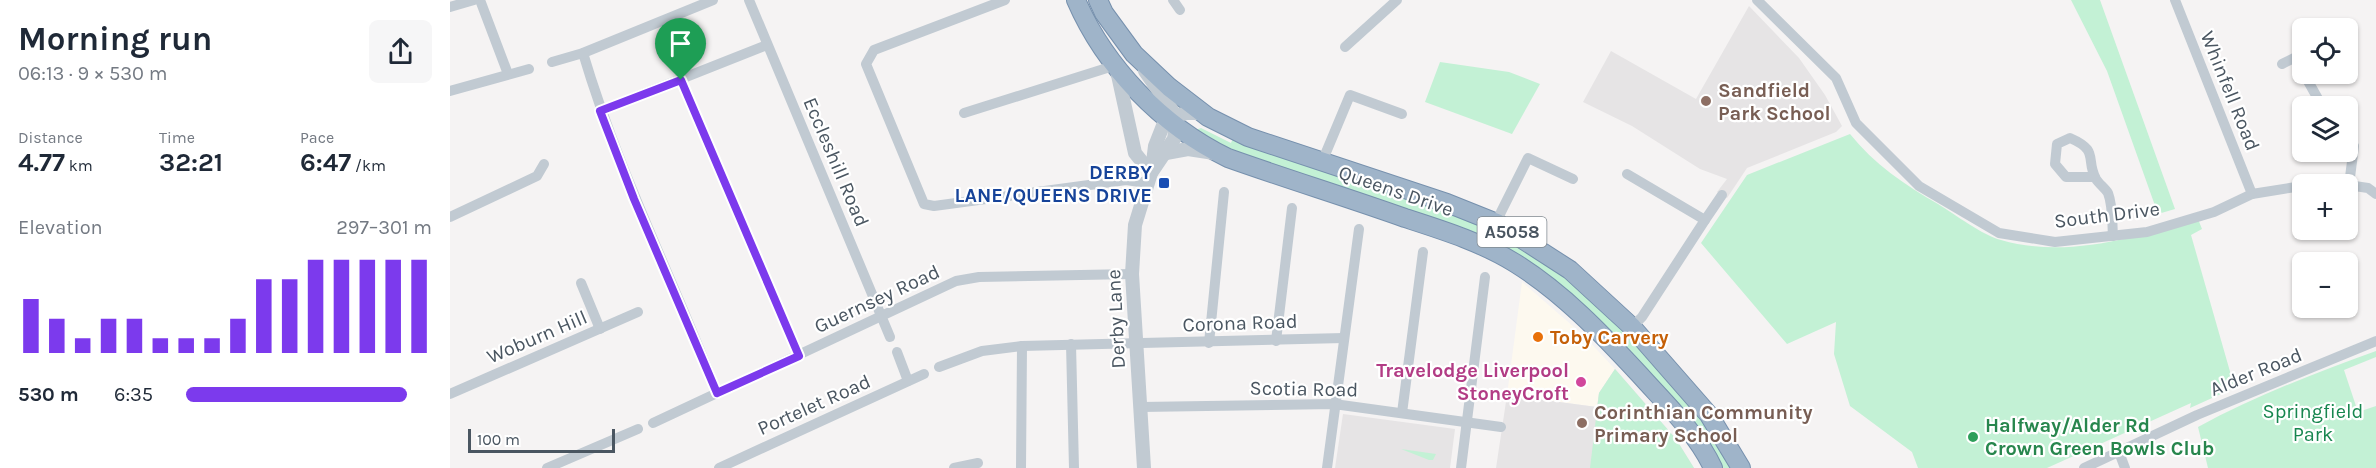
<!DOCTYPE html>
<meta charset="utf-8">
<style>
:root{--surface:#fff;--page:#f6f6f7;--text:#1f2937;--muted:#747a83;--accent:#7c3aed}
body{margin:0;font-family:Karla,sans-serif;background:var(--page);color:var(--text);height:100vh;display:flex;flex-direction:column;font-size:22px;white-space:nowrap}
*{box-sizing:border-box;margin:0}
p{font-size:20px;color:var(--muted)}
.icon{flex:none;width:33px;height:33px;fill:none;stroke:currentColor;stroke-width:2;stroke-linecap:round;stroke-linejoin:round}
.map{position:relative;flex:1;overflow:hidden}
.panel{display:flex;flex-direction:column;background:var(--surface);width:450px}
.panel>*{flex:none}
.fabs{position:absolute;left:1842px;top:18px;display:grid;gap:12px}
.fabs a{display:grid;place-items:center;width:66px;height:66px;border-radius:9px;background:var(--surface);box-shadow:0 2px 4px #0004;font-size:30px}
.scale{position:absolute;left:18px;bottom:15px;width:147px;box-sizing:border-box;padding-left:6px;border:3px solid #4a5661;border-top:0;font-size:16px;line-height:21px;white-space:nowrap;color:#4a5661;-webkit-text-stroke:4px #fff;paint-order:stroke}
.pin{position:absolute;display:grid;place-items:center;width:51px;height:51px;color:#fff;margin:-62px -26px;border-radius:50% 50% 50% 0;rotate:-45deg;box-shadow:0 0 6px #0007}
.pin .icon{rotate:45deg}
.round{display:grid;place-items:center;flex:none;width:63px;height:63px;border-radius:9px;background:var(--page)}
.summary{display:flex;align-items:center;justify-content:space-between;height:102px;padding:0 18px}
h1{font-size:33px;font-weight:700;line-height:45px}
.figures{display:grid;grid-template-columns:repeat(3,1fr);gap:9px;height:102px;padding:6px 18px}
.figures div{display:grid;align-content:center}
.figures b{font-size:26px;font-weight:700}
.figures small{font-size:16px;font-weight:400}
.figures p{font-size:16px}
.chart{height:168px;padding:12px 18px}
.chart p{display:flex;justify-content:space-between}
.chart svg{width:100%;height:108px;margin-top:6px;stroke:var(--accent);stroke-width:6}
ul{padding:0 18px;list-style:none;font-size:20px}
li{display:grid;grid-template-columns:96px 72px 1fr;align-items:center;height:45px}
li i{height:15px;border-radius:8px;background:var(--accent)}
main{display:flex;flex:1;min-height:0}
.map>svg:first-child{display:block}
.commercial{fill:#fdf9ef}
.education{fill:#e6e4e5}
.green{fill:#c3f1d5}
.lines{fill:none;stroke-linecap:round;stroke-linejoin:round}
.trunk-casing{stroke:#7690ad;stroke-width:20}
.minor{stroke:#c1cad2;stroke-width:10}
.tertiary{stroke:#c1cad2;stroke-width:14}
.trunk{stroke:#9fb4c9;stroke-width:18}
.route-casing{stroke:#fff;stroke-width:12}
.route{stroke:#7c3aed;stroke-width:8}
.education-dot{fill:#8d6e63;stroke:#fff;stroke-width:2}
.transit-dot{fill:#1a4fb4;stroke:#fff;stroke-width:2}
.food-dot{fill:#e8710a;stroke:#fff;stroke-width:2}
.hotel-dot{fill:#d1479c;stroke:#fff;stroke-width:2}
.leisure-dot{fill:#2e9e5b;stroke:#fff;stroke-width:2}
.labels{text-anchor:middle;dominant-baseline:central;stroke-width:4.5;stroke-linejoin:round;paint-order:stroke}
.shield{fill:#fff;stroke:#808990;stroke-width:1.5}
.shield-label{font-size:18px;font-weight:bold;fill:#4a5661}
.education-label{font-size:20px;font-weight:bold;fill:#785e54;stroke:#fff;text-anchor:start}
.street-label{font-size:20px;fill:#4a5661;stroke:#fff}
.transit-label{font-size:20px;font-weight:bold;fill:#164399;stroke:#fff;text-anchor:end}
.food-label{font-size:20px;font-weight:bold;fill:#c56008;stroke:#fff;text-anchor:start}
.hotel-label{font-size:20px;font-weight:bold;fill:#b23c85;stroke:#fff;text-anchor:end}
.park-label{font-size:20px;fill:#17864f;stroke:#fff}
.leisure-label{font-size:20px;font-weight:bold;fill:#27864d;stroke:#fff;text-anchor:start}
</style>
<main>
<section class="panel">
<div class="summary"><div><h1>Morning run</h1><p>06:13 · 9 × 530 m</p></div><a class="round"><svg class="icon" aria-label="share" viewBox="0 0 24 24"><path d="M12 15V3M7 8l5-5 5 5M5 13v7h14v-7"/></svg></a></div>
<div class="figures">
<div><p>Distance</p><b>4.77<small> km</small></b></div>
<div><p>Time</p><b>32:21</b></div>
<div><p>Pace</p><b>6:47<small> /km</small></b></div>
</div>
<div class="chart"><p><span>Elevation</span>297–301 m</p>
<svg viewBox="0 0 160 44" preserveAspectRatio="none"><path d="M5 44V22M15 44V30M25 44V38M35 44V30M45 44V30M55 44V38M65 44V38M75 44V38M85 44V30M95 44V14M105 44V14M115 44V6M125 44V6M135 44V6M145 44V6M155 44V6"/></svg>
</div>
<ul>
<li><b>530 m</b>6:35<i style="width:90%"></i></li>
</ul>
</section>
<div class="map">
<svg width="1926" height="468" viewBox="0 0 1926 468">
<rect width="100%" height="100%" fill="#f5f3f3"/>
<path class="commercial" d="M1072 282 1132 334 1165 369 1149 393 1147 407 1057 395Z"/>
<g class="education">
<path d="M1299 6 1349 58 1375 95 1392 126 1386 132 1297 168 1277 198 1267 192 1277 179 1250 169 1182 126 1133 102 1161 51 1246 99Z"/>
<path d="M1165 369 1226 439 1244 468H1046L1057 395 1147 407 1149 393Z"/>
<path d="M893 414 1005 429 1000 468H885Z"/>
</g>
<g class="green">
<path d="M1621 0H1650L1725 209 1708 214 1657 71Z"/>
<path d="M990 62 1059 72 1090 84 1062 134 975 102Z"/>
<path d="M751 128 781 143 783 138 1032 225 1029 237 770 146 745 130Z"/>
<path d="M1400 134C1423 163 1456 186 1488 204 1506 215 1532 235 1551 240 1616 259 1686 237 1748 219L1752 229 1741 235 1783 382 1782 389 1740 408 1741 403 1597 468H1468L1462 452 1400 406 1384 354 1386 322 1337 344 1251 243 1297 175Z"/>
<path d="M1057 235 1140 294 1254 418 1285 468H1271L1052 246Z"/>
<path d="M1926 351V357L1894 370 1908 412 1926 406V468H1758L1748 427C1805 396 1865 373 1926 351Z"/>
<path d="M1165 369 1226 439 1244 468H1140L1149 393Z"/>
<path d="M951 449 986 454 983 460H979Z"/>
</g>
<g class="lines">
<defs>
<g id="trunk">
<path d="M626 0C655 67 712 126 778 158 837 179 896 197 955 218 992 230 1031 242 1065 263 1113 293 1151 333 1190 375 1215 403 1247 433 1263 468"/>
<path d="M648 0 654 13 684 54 719 87 758 117 798 137 997 203 1047 223 1120 270 1182 327 1259 415 1291 468"/>
</g>
</defs>
<use href="#trunk" class="trunk-casing"/>
<g class="minor">
<path d="M30 0 58 74"/>
<path d="M299 0 440 337"/>
<path d="M555 0 424 50 416 64 474 204 484 206 676 180 697 183"/>
<path d="M723 0 730 10"/>
<path d="M1307 0 1386 78 1406 123 1469 186 1549 233 1605 242 1697 232 1764 212 1802 194 1852 186"/>
<path d="M1725 0 1802 194"/>
<path d="M0 7 24 0"/>
<path d="M895 47 947 0"/>
<path d="M133 53C168 171 223 279 267 393"/>
<path d="M102 62 133 53 263 0"/>
<path d="M1832 64 1852 54"/>
<path d="M1854 74 1872 106"/>
<path d="M231 80 349 356"/>
<path d="M0 91 79 69"/>
<path d="M150 111 317 45"/>
<path d="M514 113 657 68 664 64"/>
<path d="M1898 138 1904 146 1899 185"/>
<path d="M872 162 900 95 952 114"/>
<path d="M1177 174 1255 220 1192 317 1182 327"/>
<path d="M1645 177H1616L1605 164 1607 144 1620 138C1650 151 1635 159 1646 179 1649 184 1655 188 1658 193 1663 206 1662 222 1663 236"/>
<path d="M1861 184 1877 182 1894 184"/>
<path d="M1898 185 1918 188 1926 194"/>
<path d="M0 217 87 176 94 164"/>
<path d="M1255 220 1272 195"/>
<path d="M1037 248 1051 212 1078 158 1123 179"/>
<path d="M131 283 150 329"/>
<path d="M826 341 842 208"/>
<path d="M759 343 774 192"/>
<path d="M621 344 624 468"/>
<path d="M447 352 458 381"/>
<path d="M489 367 532 351 572 346 894 338"/>
<path d="M0 394 188 312"/>
<path d="M691 407 884 404 1051 427"/>
<path d="M952 413 973 252"/>
<path d="M203 423 506 281 529 277 682 274"/>
<path d="M1669 452 1675 468"/>
<path d="M97 468 188 429"/>
<path d="M269 468 474 374"/>
<path d="M504 468 528 463"/>
<path d="M571 468 572 346"/>
<path d="M877 468 909 229"/>
<path d="M1011 468 1035 277"/>
<path d="M1634 468 1747 415 1926 341"/>
</g>
<g class="tertiary">
<path d="M666 66 685 153 701 173"/>
<path d="M716 153 738 149 764 153"/>
<path d="M702 170 705 146 716 118 737 113H752"/>
<path d="M694 468 682 274 685 225 701 173 724 139 726 126 722 110 695 71"/>
</g>
<use href="#trunk" class="trunk"/>
</g>
<g class="lines">
<defs>
<path id="route" d="M231 80 349 356 267 393 184 199 150 111Z"/>
</defs>
<use href="#route" class="route-casing"/>
<use href="#route" class="route"/>
</g>
<g class="education-dot">
<circle cx="1256" cy="101" r="6"/>
<circle cx="1132" cy="423" r="6"/>
</g>
<rect class="transit-dot" x="708" y="177" width="12" height="12" rx="3"/>
<circle class="food-dot" cx="1088" cy="337" r="6"/>
<circle class="hotel-dot" cx="1131" cy="382" r="6"/>
<circle class="leisure-dot" cx="1523" cy="437" r="6"/>
<g class="labels">
<rect class="shield" x="1027.5" y="217" width="69" height="30" rx="4.5"/>
<g class="shield-label">
<text x="1062" y="232">A5058</text>
</g>
<g class="education-label">
<text x="1268" y="90">Sandfield<tspan x="1268" dy="23">Park School</tspan></text>
<text x="1144" y="412">Corinthian Community<tspan x="1144" dy="23">Primary School</tspan></text>
</g>
<g class="street-label">
<text transform="translate(1780 91) rotate(68)">Whinfell Road</text>
<text transform="translate(386 162) rotate(67)">Eccleshill Road</text>
<text transform="translate(946 191) rotate(19)">Queens Drive</text>
<text transform="translate(1657 215) rotate(-7)">South Drive</text>
<text transform="translate(427 299) rotate(-25)">Guernsey Road</text>
<text transform="translate(666 319) rotate(-93)">Derby Lane</text>
<text transform="translate(790 323) rotate(-2)">Corona Road</text>
<text transform="translate(87 337) rotate(-23)">Woburn Hill</text>
<text transform="translate(1806 372) rotate(-22)">Alder Road</text>
<text transform="translate(854 389) rotate(1)">Scotia Road</text>
<text transform="translate(364 405) rotate(-24)">Portelet Road</text>
</g>
<g class="transit-label">
<text x="702" y="172">DERBY<tspan x="702" dy="23">LANE/QUEENS DRIVE</tspan></text>
</g>
<g class="food-label">
<text x="1100" y="337">Toby Carvery</text>
</g>
<g class="hotel-label">
<text x="1119" y="370">Travelodge Liverpool<tspan x="1119" dy="23">StoneyCroft</tspan></text>
</g>
<g class="park-label">
<text x="1863" y="411">Springfield<tspan x="1863" dy="23">Park</tspan></text>
</g>
<g class="leisure-label">
<text x="1535" y="425">Halfway/Alder Rd<tspan x="1535" dy="23">Crown Green Bowls Club</tspan></text>
</g>
</g>
</svg>
<div class="fabs">
<a><svg class="icon" aria-label="locate" viewBox="0 0 24 24"><circle cx="12" cy="12" r="6"/><path d="M12 2v4M12 18v4M2 12h4M18 12h4"/></svg></a>
<a><svg class="icon" aria-label="layers" viewBox="0 0 24 24"><path d="M12 4l9 5-9 5-9-5zM3 14l9 5 9-5"/></svg></a>
<a>+</a>
<a>−</a>
</div>
<div class="scale">100 m</div>
<div class="pin" style="left:231px;top:80px;background:#1e9e55"><svg class="icon" aria-label="arrive" viewBox="0 0 24 24"><path d="M6 21V4h12l-3 4 3 4H6"/></svg></div>
</div>
</main>
